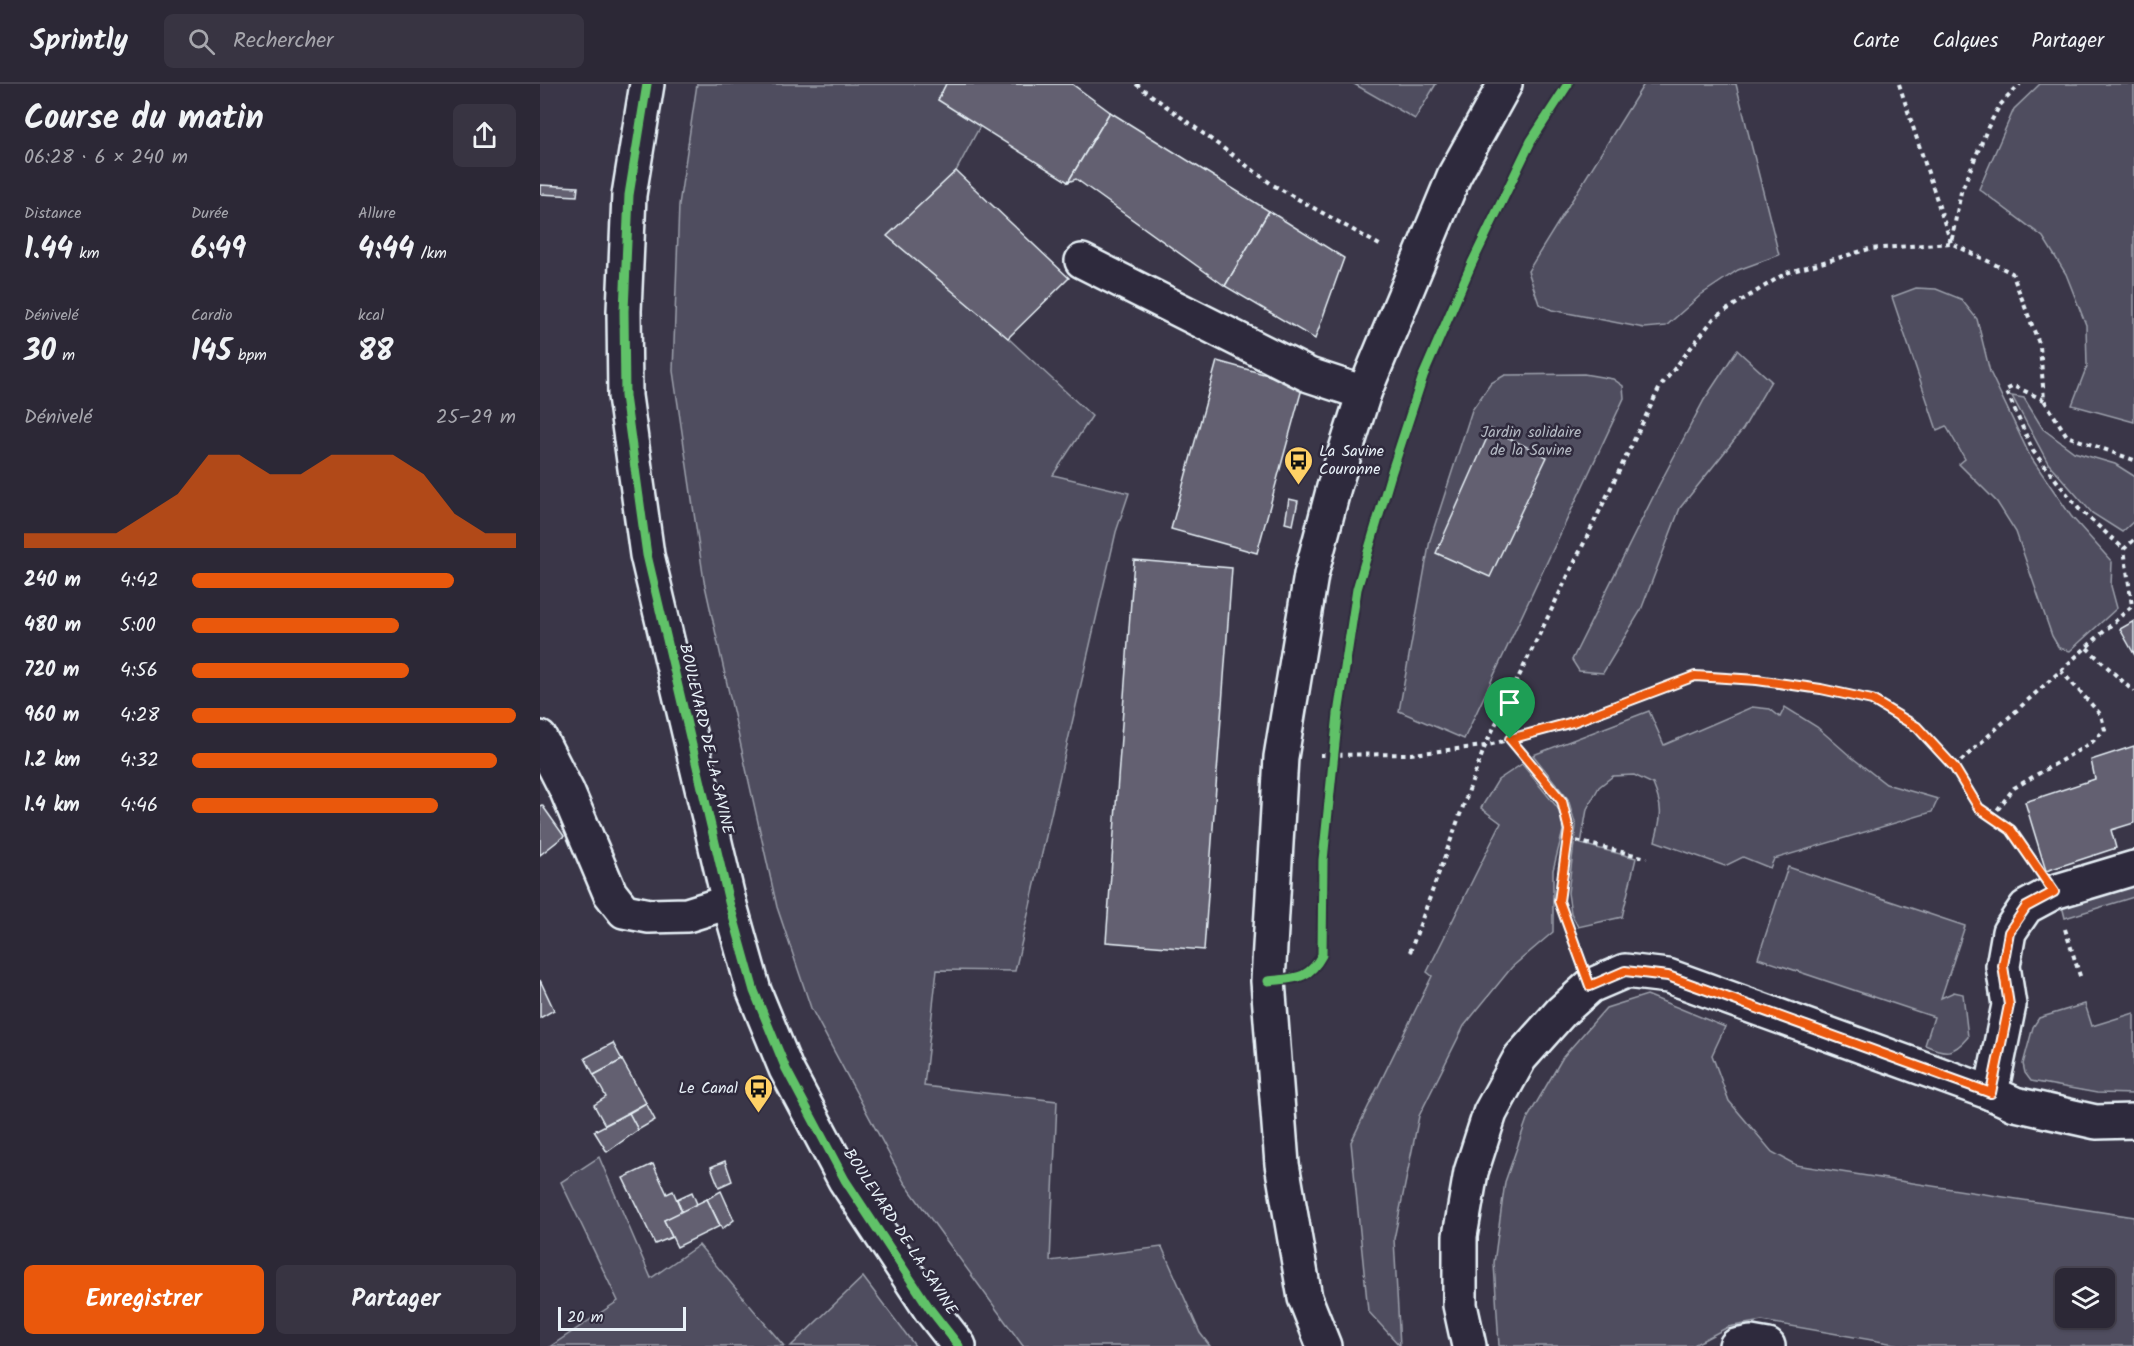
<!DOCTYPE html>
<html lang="fr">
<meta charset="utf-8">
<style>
:root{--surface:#2c2836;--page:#383442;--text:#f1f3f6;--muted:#a6a6ad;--line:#484451;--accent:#ea580c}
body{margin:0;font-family:Kalam,sans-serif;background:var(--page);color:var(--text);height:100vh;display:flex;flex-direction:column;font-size:22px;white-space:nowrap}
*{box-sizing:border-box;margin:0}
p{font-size:20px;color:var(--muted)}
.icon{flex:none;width:33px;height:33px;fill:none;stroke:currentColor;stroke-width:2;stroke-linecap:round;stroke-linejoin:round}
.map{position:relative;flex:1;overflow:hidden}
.details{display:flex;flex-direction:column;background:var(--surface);width:540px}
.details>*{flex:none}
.controls{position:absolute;left:1515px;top:1184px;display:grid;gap:12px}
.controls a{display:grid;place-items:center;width:60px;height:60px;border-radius:9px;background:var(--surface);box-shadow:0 2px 4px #0004,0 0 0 2px var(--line);font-size:30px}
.scale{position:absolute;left:18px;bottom:15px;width:128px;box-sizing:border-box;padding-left:6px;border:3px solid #e8f1f8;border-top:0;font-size:16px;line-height:21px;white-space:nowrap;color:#e8f1f8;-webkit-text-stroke:4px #2f2a3d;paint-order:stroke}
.pin{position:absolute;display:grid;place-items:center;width:51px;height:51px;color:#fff;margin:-62px -26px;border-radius:50% 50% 50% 0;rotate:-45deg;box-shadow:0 0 6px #0007}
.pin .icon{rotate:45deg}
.round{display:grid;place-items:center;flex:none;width:63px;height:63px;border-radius:9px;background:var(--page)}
.headline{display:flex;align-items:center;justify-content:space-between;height:102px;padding:0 24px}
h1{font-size:33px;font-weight:700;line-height:45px}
.metrics{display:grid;grid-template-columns:repeat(3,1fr);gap:9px;height:102px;padding:6px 24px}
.metrics div{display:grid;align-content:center}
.metrics b{font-size:30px;font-weight:700}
.metrics small{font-size:16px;font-weight:400}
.metrics p{font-size:16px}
.chart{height:168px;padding:12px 24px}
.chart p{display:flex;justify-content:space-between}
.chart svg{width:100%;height:108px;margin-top:6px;fill:var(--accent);opacity:.7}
.action{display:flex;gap:12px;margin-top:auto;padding:12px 24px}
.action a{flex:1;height:69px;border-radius:9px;background:var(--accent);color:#fff;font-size:24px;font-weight:700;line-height:69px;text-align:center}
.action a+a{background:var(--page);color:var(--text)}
ul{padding:0 24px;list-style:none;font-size:20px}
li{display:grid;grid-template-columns:96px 72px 1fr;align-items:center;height:45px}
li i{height:15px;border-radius:8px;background:var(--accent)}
header{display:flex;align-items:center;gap:36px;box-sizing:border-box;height:84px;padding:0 30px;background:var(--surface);border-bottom:2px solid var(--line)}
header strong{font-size:28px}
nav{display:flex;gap:33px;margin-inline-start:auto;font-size:21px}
.search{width:420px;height:54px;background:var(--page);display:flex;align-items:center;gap:15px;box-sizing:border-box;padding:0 21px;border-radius:9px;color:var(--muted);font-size:22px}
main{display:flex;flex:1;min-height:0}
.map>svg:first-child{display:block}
.green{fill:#504e5f;stroke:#9ca0ac;stroke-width:1.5;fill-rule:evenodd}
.building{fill:#636171;stroke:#e8f1f8;stroke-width:1.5}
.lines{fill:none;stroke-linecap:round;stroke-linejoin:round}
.minor-casing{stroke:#e8f1f8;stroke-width:38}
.path{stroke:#e8f1f8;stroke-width:4;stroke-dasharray:4.5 4.5;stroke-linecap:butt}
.minor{stroke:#2f2a3d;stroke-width:33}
.cycleway-casing{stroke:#2f2a3d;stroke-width:13}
.cycleway{stroke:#61c268;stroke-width:9}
.route-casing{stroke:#fff;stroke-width:12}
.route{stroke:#ea580c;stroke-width:8}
.labels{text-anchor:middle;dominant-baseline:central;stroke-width:5;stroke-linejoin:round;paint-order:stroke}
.park-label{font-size:16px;fill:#b3b8c2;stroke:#2f2a3d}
.poi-label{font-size:16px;fill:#e8f1f8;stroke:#2f2a3d;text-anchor:start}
.street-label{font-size:16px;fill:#e8f1f8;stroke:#2f2a3d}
</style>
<header>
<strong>Sprintly</strong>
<div class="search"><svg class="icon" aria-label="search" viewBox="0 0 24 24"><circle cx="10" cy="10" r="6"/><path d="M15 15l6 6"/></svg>Rechercher</div>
<nav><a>Carte</a><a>Calques</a><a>Partager</a></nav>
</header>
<main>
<section class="details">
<div class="headline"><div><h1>Course du matin</h1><p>06:28 · 6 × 240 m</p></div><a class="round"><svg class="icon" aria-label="share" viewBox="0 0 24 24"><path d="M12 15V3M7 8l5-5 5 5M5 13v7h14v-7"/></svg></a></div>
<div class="metrics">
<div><p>Distance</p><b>1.44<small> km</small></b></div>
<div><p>Durée</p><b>6:49</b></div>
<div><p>Allure</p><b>4:44<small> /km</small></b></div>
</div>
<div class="metrics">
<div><p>Dénivelé</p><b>30<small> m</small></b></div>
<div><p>Cardio</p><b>145<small> bpm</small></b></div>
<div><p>kcal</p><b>88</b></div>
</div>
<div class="chart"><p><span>Dénivelé</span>25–29 m</p>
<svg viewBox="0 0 160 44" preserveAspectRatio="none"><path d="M0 44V38L10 38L20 38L30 38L40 30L50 22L60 6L70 6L80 14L90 14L100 6L110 6L120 6L130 14L140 30L150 38L160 38V44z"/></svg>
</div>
<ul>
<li><b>240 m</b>4:42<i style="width:81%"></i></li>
<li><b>480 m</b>5:00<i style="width:64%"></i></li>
<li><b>720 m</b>4:56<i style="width:67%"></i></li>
<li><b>960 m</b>4:28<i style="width:100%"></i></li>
<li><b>1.2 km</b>4:32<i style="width:94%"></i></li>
<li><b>1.4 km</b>4:46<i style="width:76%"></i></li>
</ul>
<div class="action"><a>Enregistrer</a><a>Partager</a></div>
</section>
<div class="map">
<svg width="1594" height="1262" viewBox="0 0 1594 1262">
<rect width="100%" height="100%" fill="#3a3648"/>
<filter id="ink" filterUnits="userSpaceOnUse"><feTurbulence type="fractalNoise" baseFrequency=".0167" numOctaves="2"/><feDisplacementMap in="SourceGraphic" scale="12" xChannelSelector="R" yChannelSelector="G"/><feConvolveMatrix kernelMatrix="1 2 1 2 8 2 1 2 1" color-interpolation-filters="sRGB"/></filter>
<g filter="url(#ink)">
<g class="green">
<path d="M157 0H406L398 16 440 42 416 87 348 152 468 254 552 332 513 391 589 409 576 448 475 887 397 886 384 1002 517 1017 510 1177 622 1163 660 1249 670 1262H483L364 1098 271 924 237 823 164 497 133 287 139 121Z"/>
<path d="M814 0H896L875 35Z"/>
<path d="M1104 0H1196L1239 171 1198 186 1162 210 1126 242 1104 244 1012 226 999 220 988 187Z"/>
<path d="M1500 0H1594V338L1532 321 1547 282 1546 241 1526 190 1503 153 1439 105 1474 25Z"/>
<path d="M1376 204 1396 205 1421 215 1437 235 1450 288 1490 372 1531 432 1572 478 1571 502 1577 524 1530 567 1519 564 1512 552 1476 448 1457 418 1419 380 1425 375 1406 342 1397 346 1352 213Z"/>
<path d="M1197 266 1231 297 1203 345 1140 424 1101 526 1063 589 1039 587 1032 576 1119 401 1164 316Z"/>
<path d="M1044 290 1073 295 1083 302 1084 314 924 655 859 627 890 456 932 326 951 299 965 291Z"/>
<path d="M1472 312 1484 314 1503 345 1534 368 1575 380 1594 392V437L1582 448 1552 429 1508 379Z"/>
<path d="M1212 623 1230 625 1240 633 1245 623 1277 643 1310 672 1346 700 1398 715 1392 728 1234 775 1230 784 1203 773 1185 782 1115 757C1122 732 1123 724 1113 700L1094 691 1073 692 1059 703 1047 725 1041 760 1096 774 1082 833 1038 843 1031 829 1028 809 1036 742 1028 715 993 671 1109 627 1124 661Z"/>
<path d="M982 680 1021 728 1023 747 1013 786V848L972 883 924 942 879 1032 854 1155 860 1262 828 1227 811 1058 892 892 887 888 961 739 941 724 958 696Z"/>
<path d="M1248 783 1425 842 1401 914 1414 908 1423 910 1428 953C1413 971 1405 970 1385 961L1394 933 1218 874Z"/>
<path d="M1594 800V813L1525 834 1522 822Z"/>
<path d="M1107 911 1185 943 1172 971 1189 1017 1232 1068 1256 1081 1594 1133V1262H1366L1222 1237 1188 1243 1152 1262H959L954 1179 965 1098 987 1035 1023 973 1066 924ZM1526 1194H1564V1233H1526Z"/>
<path d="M1545 920 1552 942 1594 929V1010L1557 1009 1491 997 1485 989 1483 980 1493 943 1499 934Z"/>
<path d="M59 1073 111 1194 159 1161 244 1262H11L78 1217 21 1098Z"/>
<path d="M323 1193 375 1262H251Z"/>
</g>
<g class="building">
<path d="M406 0H532L570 28 528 98 398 16Z"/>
<path d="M570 28 729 127 685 202 536 95 528 98Z"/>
<path d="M416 87 529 194 468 254 347 152Z"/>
<path d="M0 101 38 103 37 112 0 110Z"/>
<path d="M729 127 804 174 775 255 685 202Z"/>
<path d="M677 277 763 301 717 469 631 445Z"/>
<path d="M951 345 1007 373 950 493 896 469Z"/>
<path d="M749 415 758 417 753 441 745 439Z"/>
<path d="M594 476 692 484 664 866 566 858Z"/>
<path d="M1594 537V570L1580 545Z"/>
<path d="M1594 662V739L1571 746 1576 764 1506 787 1485 718 1555 695 1551 676Z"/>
<path d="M2 721 24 752 0 771V722Z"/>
<path d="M0 896 14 926 0 934Z"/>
<path d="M73 959 82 976 54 991 45 974Z"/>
<path d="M82 976 106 1019 65 1041 54 1021 66 1013 54 991Z"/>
<path d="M106 1019 115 1036 98 1046 89 1029Z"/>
<path d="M89 1029 98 1046 67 1068 54 1047Z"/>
<path d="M185 1077 192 1097 179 1103 171 1083Z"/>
<path d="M113 1080 127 1110 133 1107 142 1128 124 1136 132 1153 115 1160 83 1094Z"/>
<path d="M181 1107 194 1136 182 1145 167 1115Z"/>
<path d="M152 1108 157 1120 142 1128 137 1115Z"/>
<path d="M167 1115 180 1142 137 1163 124 1136Z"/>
</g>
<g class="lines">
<defs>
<g id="minor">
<path d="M107 0 89 111 84 227 85 312 107 471 189 818 214 907 246 985 305 1096 390 1225 419 1262"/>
<path d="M542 177 769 291 824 309"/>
<path d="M0 654 27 707 70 809 84 827 109 832 147 831 189 818"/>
<path d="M1451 1009 1469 921 1463 882 1469 848 1486 823 1514 808 1594 784"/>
<path d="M784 1262 765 1214 742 1080 728 897 741 673 771 491 794 403 824 309 914 92 965 0"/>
<path d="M929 1262 920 1221V1152L931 1088 950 1029 980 974 1021 928 1050 902 1085 887 1128 892 1451 1009 1475 1020 1556 1038 1594 1037"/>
<path d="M1196 1262 1211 1259 1228 1262"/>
</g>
</defs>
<use href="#minor" class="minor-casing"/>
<g class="path">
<path d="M596 0 733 101 843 163"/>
<path d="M1359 0 1411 159 1421 108 1448 43 1460 21 1480 0"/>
<path d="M1504 316 1474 302 1466 306 1493 367 1539 425 1584 465"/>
<path d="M1547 564 1594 608"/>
<path d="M970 655 1022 717 1029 746 1019 817 1037 865"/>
<path d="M780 671 871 670 945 662 1033 638 1155 592 1217 596 1281 605 1332 616 1377 643 1414 683 1439 724 1471 746 1492 777"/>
<path d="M1414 683 1592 522 1584 465 1594 456"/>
<path d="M1452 733 1474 704 1551 659 1565 646 1561 631 1522 588"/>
<path d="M1028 755 1107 774"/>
<path d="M1525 845 1541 895"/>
<path d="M870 868 945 662 1120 303 1175 233 1246 189 1329 165 1411 159 1472 189 1500 262 1504 316 1527 352 1594 376"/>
</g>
<use href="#minor" class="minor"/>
<defs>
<g id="cycleway">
<path d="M107 0 89 111 84 227 85 312 107 471 189 818 214 907 246 985 305 1096 390 1225 419 1262"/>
<path d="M728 897C754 894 768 897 782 871L783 776 798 630 817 505 852 387 883 292 932 179 991 57 1028 0"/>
</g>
</defs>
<use href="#cycleway" class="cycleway-casing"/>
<use href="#cycleway" class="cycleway"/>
</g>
</g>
<g class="lines" filter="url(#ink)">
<defs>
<path id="route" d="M1155 592 1217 596 1281 605 1332 616 1377 643 1414 683 1439 724 1471 746 1514 808 1486 823 1469 848 1463 882 1469 921 1451 1009 1128 892 1085 887 1050 902 1019 817 1029 746 1022 717 970 655 1033 638Z"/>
</defs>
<use href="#route" class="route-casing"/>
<use href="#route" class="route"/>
</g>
<defs>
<symbol id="bus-pin" viewBox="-11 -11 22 30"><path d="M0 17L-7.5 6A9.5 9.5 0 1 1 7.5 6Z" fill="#ffd166" stroke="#2f2a3d"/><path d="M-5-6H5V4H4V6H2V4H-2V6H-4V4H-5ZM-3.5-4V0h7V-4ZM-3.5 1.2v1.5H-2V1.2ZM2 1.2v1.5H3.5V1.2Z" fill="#111"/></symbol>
</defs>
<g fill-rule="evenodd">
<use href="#bus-pin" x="742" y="360" width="33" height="45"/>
<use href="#bus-pin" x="202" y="988" width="33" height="45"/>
</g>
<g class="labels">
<g class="park-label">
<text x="991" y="348">Jardin solidaire<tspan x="991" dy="18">de la Savine</tspan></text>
</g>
<g class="poi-label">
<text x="779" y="367">La Savine<tspan x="779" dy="18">Couronne</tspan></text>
<text x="198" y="1004" text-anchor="end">Le Canal</text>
</g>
<g class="street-label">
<text transform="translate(166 655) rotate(77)">BOULEVARD DE LA SAVINE</text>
<text transform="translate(360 1148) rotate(57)">BOULEVARD DE LA SAVINE</text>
</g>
</g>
</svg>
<div class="controls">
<a><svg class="icon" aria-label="layers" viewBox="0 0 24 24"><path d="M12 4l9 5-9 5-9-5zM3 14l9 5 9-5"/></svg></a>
</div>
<div class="scale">20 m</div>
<div class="pin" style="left:970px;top:655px;background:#1e9e55"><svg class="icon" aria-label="arrive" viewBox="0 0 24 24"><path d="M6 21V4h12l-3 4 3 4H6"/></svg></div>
</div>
</main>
